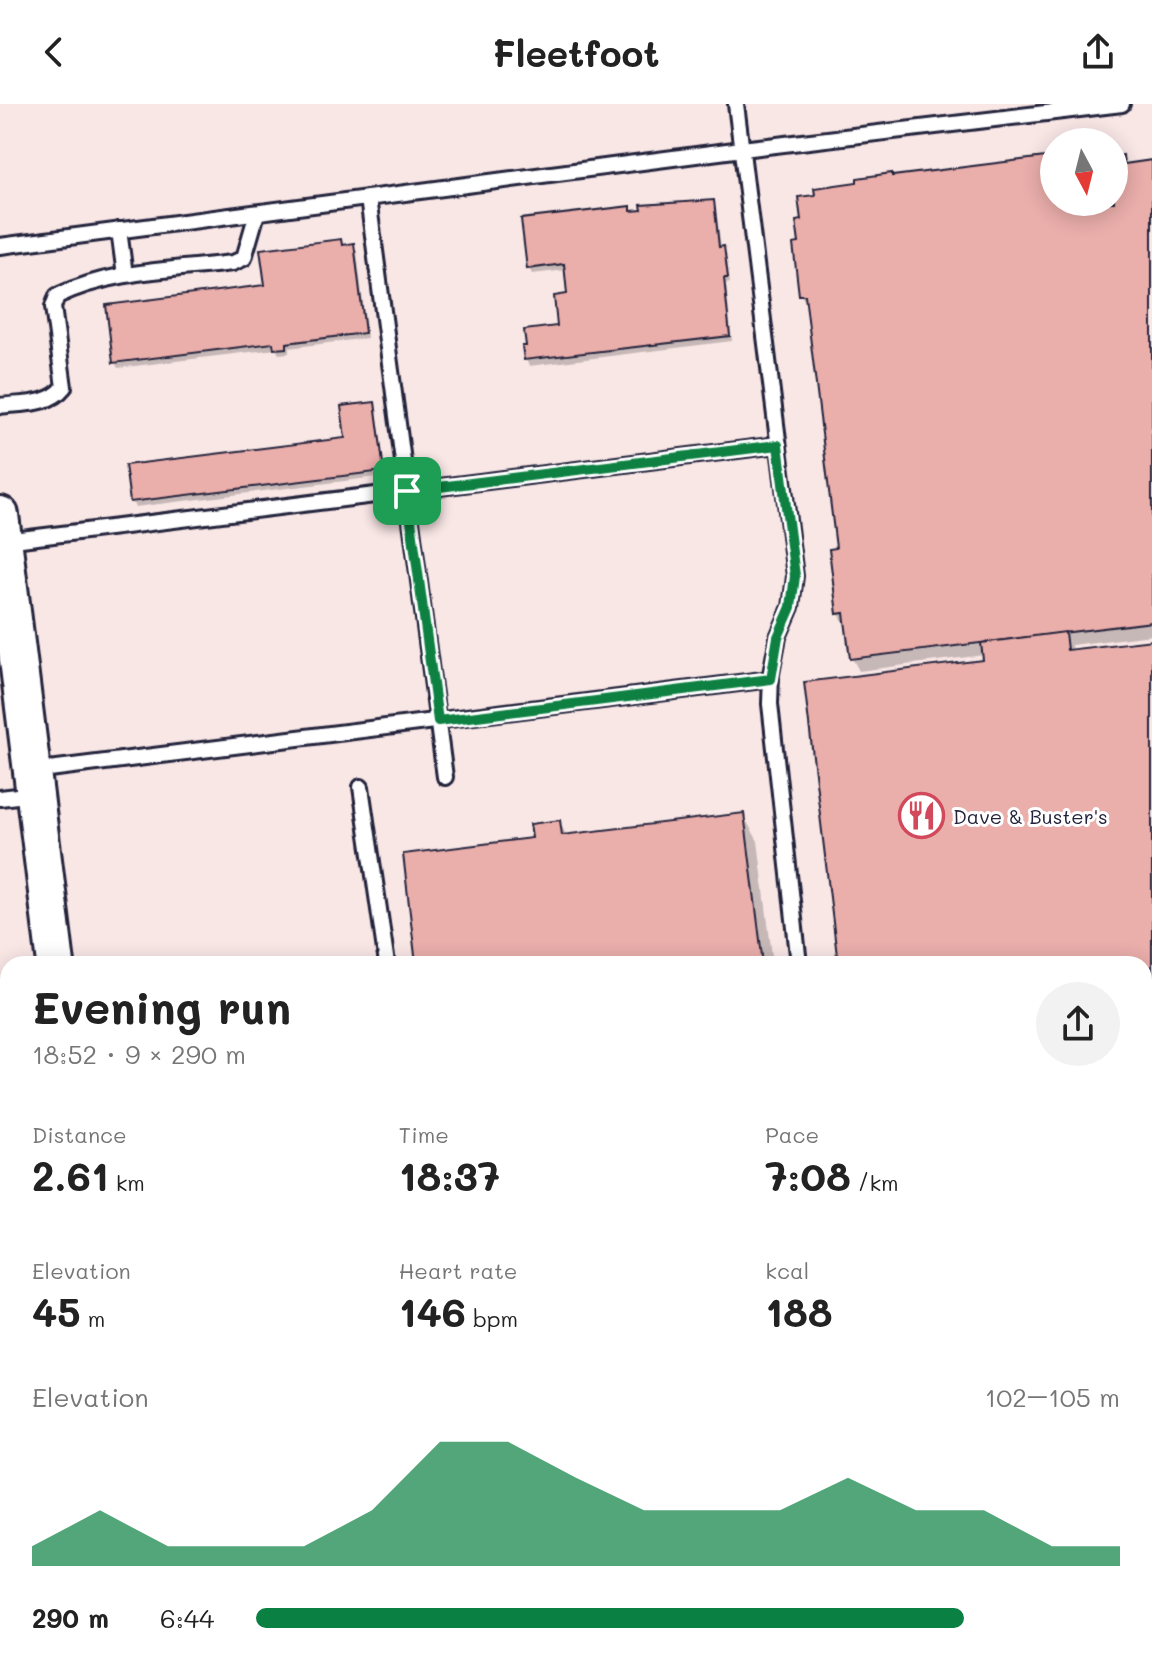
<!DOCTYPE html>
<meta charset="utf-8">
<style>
:root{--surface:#fff;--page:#f2f2f2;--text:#222;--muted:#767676;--accent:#0b8043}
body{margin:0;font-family:Mali,sans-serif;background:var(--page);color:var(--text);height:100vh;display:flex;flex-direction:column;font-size:30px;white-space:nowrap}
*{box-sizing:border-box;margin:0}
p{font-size:26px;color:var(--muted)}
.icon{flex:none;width:44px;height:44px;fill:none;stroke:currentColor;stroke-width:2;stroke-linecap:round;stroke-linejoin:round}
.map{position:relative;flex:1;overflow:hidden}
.details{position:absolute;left:0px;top:852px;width:1152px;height:710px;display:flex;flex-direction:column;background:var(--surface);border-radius:24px 24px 0 0;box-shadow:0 4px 20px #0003}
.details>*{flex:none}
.needle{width:52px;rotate:173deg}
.controls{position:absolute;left:1040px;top:24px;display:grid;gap:16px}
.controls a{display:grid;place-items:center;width:88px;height:88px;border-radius:50%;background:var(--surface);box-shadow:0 4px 20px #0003;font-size:40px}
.pin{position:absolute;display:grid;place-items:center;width:68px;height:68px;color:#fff;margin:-34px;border-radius:16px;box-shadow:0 4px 12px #0006}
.round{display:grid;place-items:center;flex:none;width:84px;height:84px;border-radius:42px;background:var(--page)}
.head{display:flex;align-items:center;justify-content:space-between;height:136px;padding:0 32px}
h1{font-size:44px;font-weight:800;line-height:60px}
.metrics{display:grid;grid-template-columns:repeat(3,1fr);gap:12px;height:136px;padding:8px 32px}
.metrics div{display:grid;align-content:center}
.metrics b{font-size:40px;font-weight:800}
.metrics small{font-size:22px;font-weight:400}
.metrics p{font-size:22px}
.chart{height:224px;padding:16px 32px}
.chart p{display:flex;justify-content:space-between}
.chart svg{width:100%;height:144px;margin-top:8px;fill:var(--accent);opacity:.7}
ul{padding:0 32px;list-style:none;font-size:26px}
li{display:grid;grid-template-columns:128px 96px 1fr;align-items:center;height:60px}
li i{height:20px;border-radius:10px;background:var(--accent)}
header{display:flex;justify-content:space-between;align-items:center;height:104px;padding:0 32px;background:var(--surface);font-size:36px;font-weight:800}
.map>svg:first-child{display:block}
.shadow{fill:#0003}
.building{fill:#eaaeab;stroke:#22223b;stroke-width:2}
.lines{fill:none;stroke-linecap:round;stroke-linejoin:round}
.service-casing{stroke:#22223b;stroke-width:20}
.tertiary-casing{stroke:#22223b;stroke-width:42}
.secondary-casing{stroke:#22223b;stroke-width:48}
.service{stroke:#fff;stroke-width:14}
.tertiary{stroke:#fff;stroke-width:36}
.secondary{stroke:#fff;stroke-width:42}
.route-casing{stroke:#fff;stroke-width:16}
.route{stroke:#0b8043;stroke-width:10}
.labels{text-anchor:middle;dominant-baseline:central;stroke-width:6;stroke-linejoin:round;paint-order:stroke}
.poi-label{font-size:20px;fill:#22223b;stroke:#fff;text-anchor:start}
</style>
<header><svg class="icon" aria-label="back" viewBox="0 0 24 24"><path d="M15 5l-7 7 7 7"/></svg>Fleetfoot<svg class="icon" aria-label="share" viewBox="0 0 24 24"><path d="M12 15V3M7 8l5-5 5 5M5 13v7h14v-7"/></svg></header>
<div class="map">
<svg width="1152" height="1561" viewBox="0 0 1152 1561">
<rect width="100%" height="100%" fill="#f9e7e6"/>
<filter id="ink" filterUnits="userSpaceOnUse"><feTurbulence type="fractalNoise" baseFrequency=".0125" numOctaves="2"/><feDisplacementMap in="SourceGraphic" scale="16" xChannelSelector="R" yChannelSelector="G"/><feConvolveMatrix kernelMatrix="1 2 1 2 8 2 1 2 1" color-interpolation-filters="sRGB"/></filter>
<g filter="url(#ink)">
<g class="shadow">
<path d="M1122 53 1127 61 1152 58V531L1071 541 1072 547 1152 538V1561H931L930 1554H1144V860H841L985 558 984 551 859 567 852 554 846 522 839 510 838 446 808 203 801 191V141L892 74 1054 54V98H1114V55Z"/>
<path d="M713 98 716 104 721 144 726 150 730 179 726 180 732 237 529 262 526 256 559 223 569 192 566 166 532 170 529 164 630 104 632 109Z"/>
<path d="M340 137 343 143 353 142 357 147 367 234 289 244V249L279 250 276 245 118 264 115 258 267 183Z"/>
<path d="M374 300 377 306 385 372 135 403 132 398 347 336Z"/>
<path d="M743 711 758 737 773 860H419L534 736 559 718 567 732Z"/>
</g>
<g class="building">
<path d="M1123 51 1124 60 1152 56V518L850 555 844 509 837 510 829 445 836 444 805 191H799L793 140 799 139 796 117 801 116 798 93 815 91 814 84 857 78V74L892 69V72L1054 52V98H1114V53Z"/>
<path d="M714 96 719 143 724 142 728 174H724L730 232 524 256 522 242H526L524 226 557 222 554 192 567 190 564 160 527 165 521 115 631 102V107L642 106 641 101Z"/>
<path d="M341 135 342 141 354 139 365 229 287 239V244L274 245 273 239 113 259 106 201 265 181 260 145Z"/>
<path d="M375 298 384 367 130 398 125 361 345 334 341 302Z"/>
<path d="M1065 528 1067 546 1152 536V1561H929L928 1554H1144V860H838L804 578 983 556 981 539Z"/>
<path d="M744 709 763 860H416L403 750 532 734 530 720 560 716 562 731Z"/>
<path d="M240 1554H507L508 1561H241Z"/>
</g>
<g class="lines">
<defs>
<g id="service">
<path d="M736 0 795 472 791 503 778 533 771 570 770 600 799 860"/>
<path d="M368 94 445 673"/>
<path d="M119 126 125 171"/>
<path d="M0 142 742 45 1122 0"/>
<path d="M0 302C22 299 49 302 64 283L53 203 57 192C111 166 174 166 233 159L244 154 257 109"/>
<path d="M5 437 778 341"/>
<path d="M33 667 771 575"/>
<path d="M361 683 387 860"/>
<path d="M0 694 34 690"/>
<path d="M200 1554 201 1561"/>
<path d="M533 1554 534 1561"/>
<path d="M878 1554V1561"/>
</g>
<g id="tertiary">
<path d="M0 411 56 860"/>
<path d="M142 1554 143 1561"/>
</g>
<path id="secondary" d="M0 1249 8 1246"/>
</defs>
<use href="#service" class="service-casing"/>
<use href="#tertiary" class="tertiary-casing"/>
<use href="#secondary" class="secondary-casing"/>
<use href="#service" class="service"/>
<use href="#tertiary" class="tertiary"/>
<use href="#secondary" class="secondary"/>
</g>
</g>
<g class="lines" filter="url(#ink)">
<defs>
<path id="route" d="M778 341 795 472 791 503 778 533 771 575 438 617 407 387Z"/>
</defs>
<use href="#route" class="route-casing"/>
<use href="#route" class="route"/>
</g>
<defs>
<symbol id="restaurant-ring" viewBox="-11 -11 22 22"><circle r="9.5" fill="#fff" stroke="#d1495b" stroke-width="1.5"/><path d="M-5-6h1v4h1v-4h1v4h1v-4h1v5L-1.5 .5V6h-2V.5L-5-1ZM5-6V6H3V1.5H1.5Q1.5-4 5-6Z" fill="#d1495b"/></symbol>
</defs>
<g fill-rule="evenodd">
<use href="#restaurant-ring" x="896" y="686" width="51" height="51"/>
</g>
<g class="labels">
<g class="poi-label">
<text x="953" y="712">Dave &amp; Buster's</text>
</g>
</g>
</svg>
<div class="controls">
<a><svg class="needle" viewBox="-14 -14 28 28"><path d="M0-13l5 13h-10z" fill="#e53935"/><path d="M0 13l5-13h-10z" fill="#767676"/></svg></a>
</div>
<div class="pin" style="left:407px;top:387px;background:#1e9e55"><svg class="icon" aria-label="arrive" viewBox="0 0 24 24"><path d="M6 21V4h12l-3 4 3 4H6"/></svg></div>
<section class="details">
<div class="head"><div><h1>Evening run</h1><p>18:52 · 9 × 290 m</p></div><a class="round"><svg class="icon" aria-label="share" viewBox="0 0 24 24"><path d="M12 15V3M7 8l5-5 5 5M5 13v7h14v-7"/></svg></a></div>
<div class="metrics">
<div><p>Distance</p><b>2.61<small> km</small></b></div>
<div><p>Time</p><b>18:37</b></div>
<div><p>Pace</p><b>7:08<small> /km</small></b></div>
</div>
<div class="metrics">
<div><p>Elevation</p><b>45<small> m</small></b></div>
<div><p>Heart rate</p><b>146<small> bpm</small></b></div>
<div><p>kcal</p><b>188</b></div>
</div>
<div class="chart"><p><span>Elevation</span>102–105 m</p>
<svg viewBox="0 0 160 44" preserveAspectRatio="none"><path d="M0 44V38L10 27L20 38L30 38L40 38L50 27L60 6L70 6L80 17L90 27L100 27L110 27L120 17L130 27L140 27L150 38L160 38V44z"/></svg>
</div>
<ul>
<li><b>290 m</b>6:44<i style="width:82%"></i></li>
</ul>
</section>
</div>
